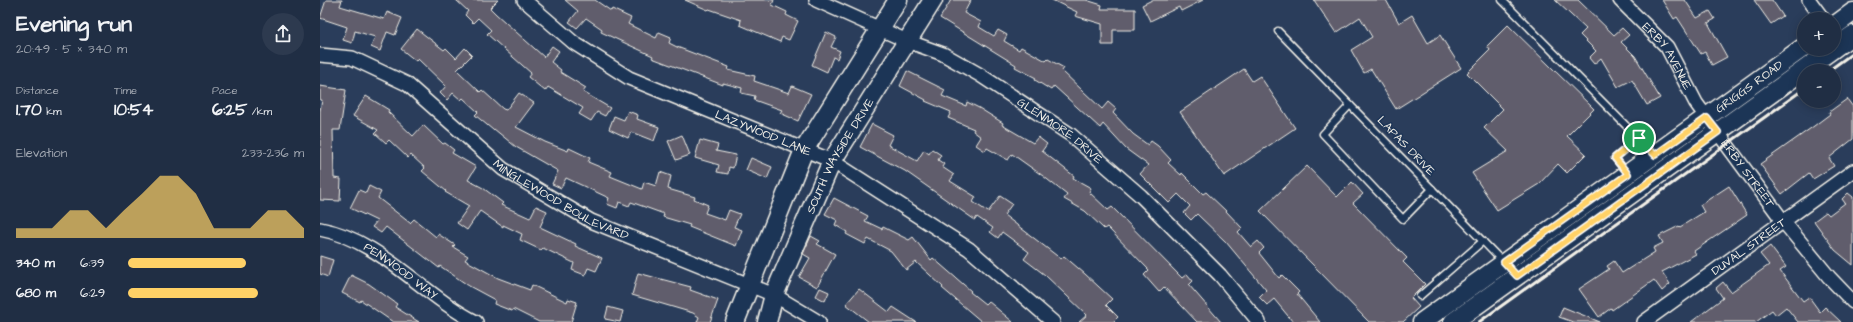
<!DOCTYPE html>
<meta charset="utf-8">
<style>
:root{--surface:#202e44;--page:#2d3a4f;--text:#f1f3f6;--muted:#a2a8b2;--line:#3d4a5d;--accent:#ffd166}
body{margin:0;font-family:"Architects Daughter",sans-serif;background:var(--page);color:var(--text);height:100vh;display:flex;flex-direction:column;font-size:15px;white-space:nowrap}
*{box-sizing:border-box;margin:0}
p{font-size:13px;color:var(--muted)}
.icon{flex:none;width:22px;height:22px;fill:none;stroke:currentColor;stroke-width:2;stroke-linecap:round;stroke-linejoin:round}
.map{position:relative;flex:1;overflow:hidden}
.drawer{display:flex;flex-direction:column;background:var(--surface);width:320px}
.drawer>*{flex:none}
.fabs{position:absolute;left:1477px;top:12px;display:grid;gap:8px}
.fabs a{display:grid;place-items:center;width:44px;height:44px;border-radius:50%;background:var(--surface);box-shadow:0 2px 10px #0003,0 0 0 1px var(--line);font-size:20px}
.pin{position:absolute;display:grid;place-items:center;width:34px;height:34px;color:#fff;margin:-17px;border:2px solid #fff;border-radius:50%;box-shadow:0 1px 4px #0007}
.round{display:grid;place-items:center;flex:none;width:42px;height:42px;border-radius:21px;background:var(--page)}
.summary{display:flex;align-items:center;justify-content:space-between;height:68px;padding:0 16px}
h1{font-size:22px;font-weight:700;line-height:30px}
.stats{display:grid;grid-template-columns:repeat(3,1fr);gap:6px;height:68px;padding:4px 16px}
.stats div{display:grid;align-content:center}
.stats b{font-size:17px;font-weight:700}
.stats small{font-size:11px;font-weight:400}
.stats p{font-size:11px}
.chart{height:112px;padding:8px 16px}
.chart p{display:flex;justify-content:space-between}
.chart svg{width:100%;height:72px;margin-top:4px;fill:var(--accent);opacity:.7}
ul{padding:0 16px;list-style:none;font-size:13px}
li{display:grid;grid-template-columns:64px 48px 1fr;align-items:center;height:30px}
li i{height:10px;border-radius:5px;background:var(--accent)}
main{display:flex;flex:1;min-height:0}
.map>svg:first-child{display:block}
.building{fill:#605d6c;stroke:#f4f1e8}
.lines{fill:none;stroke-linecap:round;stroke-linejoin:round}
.lane-casing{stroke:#f4f1e8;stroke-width:9}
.street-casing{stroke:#f4f1e8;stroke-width:16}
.secondary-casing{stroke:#f4f1e8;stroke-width:21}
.lane{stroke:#1d3557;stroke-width:6}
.street{stroke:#1d3557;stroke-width:13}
.secondary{stroke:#1d3557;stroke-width:18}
.rail{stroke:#f4f1e8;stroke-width:3}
.route-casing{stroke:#fff;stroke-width:8}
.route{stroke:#ffd166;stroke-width:5}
.labels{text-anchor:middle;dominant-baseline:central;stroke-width:3;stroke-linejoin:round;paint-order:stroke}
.street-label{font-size:12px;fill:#f4f1e8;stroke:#1d3557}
</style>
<main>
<section class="drawer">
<div class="summary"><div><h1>Evening run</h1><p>20:49 · 5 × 340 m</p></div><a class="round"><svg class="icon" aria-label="share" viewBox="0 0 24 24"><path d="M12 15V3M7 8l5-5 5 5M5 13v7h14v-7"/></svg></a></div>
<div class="stats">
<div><p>Distance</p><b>1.70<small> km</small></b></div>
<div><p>Time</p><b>10:54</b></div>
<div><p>Pace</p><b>6:25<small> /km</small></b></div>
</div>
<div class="chart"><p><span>Elevation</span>233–236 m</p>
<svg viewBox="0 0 160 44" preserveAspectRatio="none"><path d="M0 44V38L10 38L20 38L30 27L40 27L50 38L60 27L70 17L80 6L90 6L100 17L110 38L120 38L130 38L140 27L150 27L160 38V44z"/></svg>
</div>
<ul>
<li><b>340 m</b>6:39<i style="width:67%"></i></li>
<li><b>680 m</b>6:29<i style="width:74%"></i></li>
</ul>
</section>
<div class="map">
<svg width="1533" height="322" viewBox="0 0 1533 322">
<rect width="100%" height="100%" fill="#2a3d5b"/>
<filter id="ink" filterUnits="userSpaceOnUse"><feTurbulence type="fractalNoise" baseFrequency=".025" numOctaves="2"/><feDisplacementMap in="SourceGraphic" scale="8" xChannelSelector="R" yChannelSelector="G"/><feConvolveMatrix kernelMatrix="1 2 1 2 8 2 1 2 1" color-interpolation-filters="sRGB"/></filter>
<g filter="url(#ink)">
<g class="building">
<path d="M6 0H22L20 6 64 19 67 12 82 18 75 35 67 32 60 51 51 47 55 37 35 31 32 43 23 40 27 27 0 18Z"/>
<path d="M136 0H178L170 8 176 14 224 57 232 46 239 51 231 62 241 70 240 72 266 88 263 92 290 108 285 116 277 112 271 121 259 114 263 108 228 87 225 91 208 77 211 73 167 34 171 30 158 18 153 23 145 15 148 11Z"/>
<path d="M245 0H275L291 11 292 9 311 18 308 24 336 38 339 32 351 37 349 43 357 47 409 67 408 70 435 76 434 81 469 93 472 86 491 94 478 121 460 113 462 110 434 100 435 96 421 93 422 88 403 83V85L332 58 333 56 281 32 282 29 266 18 257 28 249 22 258 11Z"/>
<path d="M365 0H454L452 5 467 12 466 15 478 21 469 40 462 37 460 42 420 25 421 20 389 9 388 10Z"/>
<path d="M631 0H651L644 13 661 22 659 27 674 36 678 30 687 35 684 41 699 50 701 47 726 61 728 59 744 68 742 71 782 109 788 102 796 109 793 113 813 134 828 145 831 141 838 146 851 160 848 163 861 175 862 173 883 194 886 192 906 211 922 228 918 232 931 247 938 241 944 248 939 253 959 278 962 275 979 292 977 294 1000 322H973L954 299 947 305 939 297 946 290 906 242 877 214 871 220 864 213 870 206 858 194 849 203 820 174 828 165 806 149 783 124 780 128 734 86 731 90 715 80 716 78 695 67 696 65 620 18Z"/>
<path d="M732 0H766L782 5 781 9H815V30H793V45H782V24L755 16 757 12Z"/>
<path d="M832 0H883L861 11 859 7 830 21 822 5Z"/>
<path d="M994 0H1066L1079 23 1092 15 1108 43 1120 35 1141 68 1076 109 1051 69 1044 73 1031 50 1052 37 1040 17 1016 33Z"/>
<path d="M1235 0H1258L1294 35 1302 28 1309 35 1301 42 1315 56 1340 98 1327 105 1312 80 1298 87 1281 58 1274 64 1269 58 1276 51 1260 35 1266 29Z"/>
<path d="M1342 0H1365L1377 18 1390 11 1395 19 1388 23 1407 57 1392 65 1385 52 1381 54 1357 17 1354 19Z"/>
<path d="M1434 0H1452L1463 16 1451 24Z"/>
<path d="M1188 25 1274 109 1247 136 1266 154 1247 173 1238 164 1219 184 1177 210 1152 173 1188 151 1164 128 1183 109 1147 73 1170 50 1167 46Z"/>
<path d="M97 29 124 50 126 48 136 58 145 48 152 55 137 70 160 92 162 90 183 109 186 110 199 93 214 103 196 127 225 142 248 151 249 148 270 158 268 162 292 172 290 176 322 189 324 182 336 186 340 172 351 176 348 189 375 197 374 199 388 205 385 213 405 220 409 210 420 214 414 227 422 230 416 246 369 227 370 225 343 217 344 214 311 202 309 206 299 202 297 208 287 204 289 198 246 178 241 188 232 184 238 171 196 147 174 129 173 130 155 115 158 112 143 98 141 100 133 93 127 100 120 93 126 86 98 59 96 61 81 49Z"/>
<path d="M506 32 516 37 511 47 520 51 517 59 513 57 507 72 492 65Z"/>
<path d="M924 69 932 81 940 76 975 128 904 176 860 112Z"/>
<path d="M587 71 625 90 622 96 646 106 647 102 659 108 683 123 682 125 713 143 718 137 727 144 722 151 754 176 753 178 771 188 769 192 788 210 792 207 862 278 867 274 873 281 869 285 901 322H877L844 287 839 292 824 275 829 270 787 227 784 229 765 211 744 199 747 195 723 176 692 154 688 160 667 148 665 151 656 145 661 137 653 131 654 129 628 118 631 112 605 101 606 100 580 86Z"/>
<path d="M0 86 26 90 20 130H13L14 178 21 179 20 201 0 200V111L2 100H0Z"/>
<path d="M46 96 69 110 68 112 93 136 103 125 123 144 125 143 134 150 132 153 156 167 148 180 163 188 183 203 181 205 210 218 216 206 227 211 220 227 256 244 255 246 282 258 276 271 268 268 265 275 252 270 254 263 223 248 221 250 200 240 202 234 183 225V227L160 211 147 230 137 223 149 206 125 192 126 191 102 171 105 168 91 155 88 158 69 140 66 143 55 133 58 130 33 116Z"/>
<path d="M1527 99 1533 107V139L1509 158 1514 166 1493 179 1489 173 1462 194 1440 164 1494 126 1510 114 1509 112Z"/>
<path d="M308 111 318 115 317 119 339 127 334 141 311 132 308 138 289 129 294 116 304 120Z"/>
<path d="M552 124 573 135 568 145 597 161 604 150 609 154 612 149 621 155 618 160 624 164 622 167 634 175 630 181 656 197 653 202 668 212 680 196 692 204 684 215 741 259 744 256 765 274 792 299 786 305 798 317 793 322H759L767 315 725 275 704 259 709 252 682 232 678 238 670 232 673 228 657 217 655 220 585 171 540 147Z"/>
<path d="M362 135 370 155 356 160 348 141Z"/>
<path d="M380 140 398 145 396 151 416 155 413 168 409 167 408 174 397 172 399 165 375 158Z"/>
<path d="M431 158 452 167 447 179 426 170Z"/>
<path d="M987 166 1017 197 1032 182 1043 194 1033 203 1087 258 1083 262 1105 284 1091 298 1099 307 1083 322H1049L940 211Z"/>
<path d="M49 186 61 192 58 198 90 223 94 219 116 237 118 234 135 245 133 247 148 256 145 260 178 278 210 290 212 285 247 302 248 299 257 302 251 322H219L193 309 192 311 174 304 175 300 149 286 120 266 119 268 66 227 61 233 52 227 57 221 30 208 39 190 46 193Z"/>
<path d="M1409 186 1427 215 1374 251 1376 254 1342 272 1350 284 1342 291 1334 280 1292 310 1291 308 1279 317 1259 289 1289 269 1287 266 1294 261 1302 273 1335 252 1333 248 1343 243 1339 236 1359 226 1360 227 1384 212 1380 205Z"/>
<path d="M1528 193 1533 197V265L1515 250 1494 221 1506 212 1509 215 1525 203 1522 199Z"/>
<path d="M514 198 548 216 545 221 562 229 563 227 589 240 593 237 611 260 613 258 651 291 650 292 665 304 668 301 693 322H662L622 288 623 287 596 262 586 270 571 251 548 239 545 244 526 234 527 232 515 225 517 220 505 214Z"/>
<path d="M491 236 500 241 497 244 515 254 497 287 479 277 490 258 483 254Z"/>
<path d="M1450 246 1466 267 1460 271 1483 301 1489 297 1500 312 1505 307 1521 322H1478L1466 307 1456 315 1452 310 1436 322H1371L1403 298 1396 288 1403 282 1411 292 1449 265 1440 254Z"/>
<path d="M0 256 13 260 8 277 0 274Z"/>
<path d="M318 273 371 287 370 290 398 300 390 322H377L379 317 373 313 312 295Z"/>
<path d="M31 275 49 284 77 304 75 307 99 322H73L41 300 40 302 22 293Z"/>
<path d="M500 288 509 292 505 301 496 296Z"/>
<path d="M539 289 569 312 573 307 596 322H549L526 304Z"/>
<path d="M288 307 303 311 300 322 285 319Z"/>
<path d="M1243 307 1280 322H1253L1239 317Z"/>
</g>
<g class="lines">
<defs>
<g id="lane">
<path d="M1182 0 1334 154"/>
<path d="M958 31 1183 262"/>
<path d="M1030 105 1003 134 1083 219 1112 189"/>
<path d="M1307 173 1295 158 1319 138"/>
<path d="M1100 296 1163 241"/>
</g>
<g id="street">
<path id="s1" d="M204 0 254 43 309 78 512 161 649 249 733 322"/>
<path id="s2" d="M496 0 587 41 623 54 660 75 751 135 821 196 900 275 939 322"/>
<path id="s3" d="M1300 0 1347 47 1376 103 1463 221 1509 277 1533 302"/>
<path d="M1489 0 1503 19"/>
<path id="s4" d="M0 55 32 58 87 84 183 169 271 221 454 295 499 322"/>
<path id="s5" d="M0 229C61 240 102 295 156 322"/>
<path id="s6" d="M1324 322 1533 171"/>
</g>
<g id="secondary">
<path d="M1514 26 1533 12"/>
<path d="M1514 48 1533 35"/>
<path d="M415 322 484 150 578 0"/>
<path id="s7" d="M447 322 454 295 512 161 613 0"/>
<path id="s8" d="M1102 322 1484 47"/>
<path d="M1133 322 1513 49"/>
</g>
</defs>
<use href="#lane" class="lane-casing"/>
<use href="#street" class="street-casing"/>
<use href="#secondary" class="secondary-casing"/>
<use href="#lane" class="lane"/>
<use href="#street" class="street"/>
<use href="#secondary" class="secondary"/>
<g class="rail">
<path d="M1508 71 1533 53"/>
<path d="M1159 322 1484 89"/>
</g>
</g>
</g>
<g class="lines" filter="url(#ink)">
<defs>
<path id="route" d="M1387 118 1398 132 1197 276 1184 262 1308 174 1295 158 1319 138 1335 155Z"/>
</defs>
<use href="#route" class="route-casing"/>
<use href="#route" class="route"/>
</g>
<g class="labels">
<g class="street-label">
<text stroke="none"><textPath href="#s3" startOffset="74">ERBY AVENUE</textPath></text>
<text stroke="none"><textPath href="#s8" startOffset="403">GRIGGS ROAD</textPath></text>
<text stroke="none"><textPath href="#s2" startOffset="278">GLENMORE DRIVE</textPath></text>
<text stroke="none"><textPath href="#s1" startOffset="276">LAZYWOOD LANE</textPath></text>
<text transform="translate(1086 146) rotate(46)">LAPAS DRIVE</text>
<text stroke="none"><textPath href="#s7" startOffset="182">SOUTH WAYSIDE DRIVE</textPath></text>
<text stroke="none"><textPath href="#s3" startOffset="217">ERBY STREET</textPath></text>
<text stroke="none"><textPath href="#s4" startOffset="287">MINGLEWOOD BOULEVARD</textPath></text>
<text stroke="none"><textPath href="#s6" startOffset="129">DUVAL STREET</textPath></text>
<text stroke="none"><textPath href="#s5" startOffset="92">PENWOOD WAY</textPath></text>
</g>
</g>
</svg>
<div class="fabs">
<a>+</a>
<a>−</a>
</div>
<div class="pin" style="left:1319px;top:138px;background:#1e9e55"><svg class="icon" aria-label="arrive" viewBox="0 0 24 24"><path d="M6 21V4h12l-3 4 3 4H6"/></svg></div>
</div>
</main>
